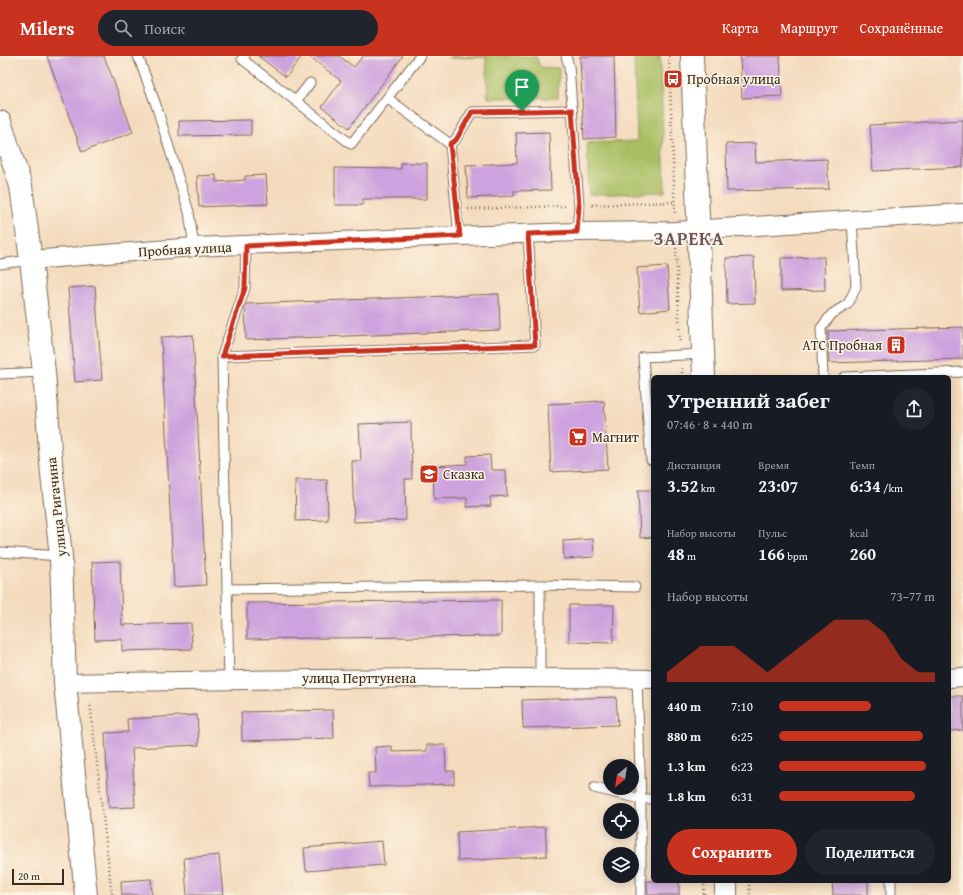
<!DOCTYPE html>
<html lang="ru">
<meta charset="utf-8">
<style>
:root{--surface:#171b24;--page:#20242c;--text:#f1f3f6;--muted:#9ea1a6;--accent:#c8321e}
body{margin:0;font-family:"Gentium Book Plus",serif;background:var(--page);color:var(--text);height:100vh;display:flex;flex-direction:column;font-size:15px;white-space:nowrap}
*{box-sizing:border-box;margin:0}
p{font-size:13px;color:var(--muted)}
.icon{flex:none;width:22px;height:22px;fill:none;stroke:currentColor;stroke-width:2;stroke-linecap:round;stroke-linejoin:round}
.map{position:relative;flex:1;overflow:hidden}
.side{position:absolute;left:651px;top:319px;width:300px;height:508px;display:flex;flex-direction:column;background:var(--surface);border-radius:6px;box-shadow:0 2px 10px #0003}
.side>*{flex:none}
.needle{width:26px;rotate:210deg}
.fabs{position:absolute;left:603px;top:703px;display:grid;gap:8px}
.fabs a{display:grid;place-items:center;width:36px;height:36px;border-radius:50%;background:var(--surface);box-shadow:0 2px 10px #0003;font-size:20px}
.scale{position:absolute;left:12px;bottom:10px;width:52px;box-sizing:border-box;padding-left:4px;border:2px solid #3b2a1e;border-top:0;font-size:11px;line-height:14px;white-space:nowrap;color:#3b2a1e;-webkit-text-stroke:3px #fcf5e5;paint-order:stroke}
.pin{position:absolute;display:grid;place-items:center;width:34px;height:34px;color:#fff;margin:-41px -17px;border-radius:50% 50% 50% 0;rotate:-45deg;box-shadow:0 0 4px #0007}
.pin .icon{rotate:45deg}
.round{display:grid;place-items:center;flex:none;width:42px;height:42px;border-radius:21px;background:var(--page)}
.head{display:flex;align-items:center;justify-content:space-between;height:68px;padding:0 16px}
h1{font-size:22px;font-weight:700;line-height:30px}
.metrics{display:grid;grid-template-columns:repeat(3,1fr);gap:6px;height:68px;padding:4px 16px}
.metrics div{display:grid;align-content:center}
.metrics b{font-size:17px;font-weight:700}
.metrics small{font-size:11px;font-weight:400}
.metrics p{font-size:11px}
.chart{height:112px;padding:8px 16px}
.chart p{display:flex;justify-content:space-between}
.chart svg{width:100%;height:72px;margin-top:4px;fill:var(--accent);opacity:.7}
.button{display:flex;gap:8px;margin-top:auto;padding:8px 16px}
.button a{flex:1;height:46px;border-radius:24px;background:var(--accent);color:#fff;font-size:16px;font-weight:700;line-height:46px;text-align:center}
.button a+a{background:var(--page);color:var(--text)}
ul{padding:0 16px;list-style:none;font-size:13px}
li{display:grid;grid-template-columns:64px 48px 1fr;align-items:center;height:30px}
li i{height:10px;border-radius:5px;background:var(--accent)}
header{display:flex;align-items:center;gap:24px;box-sizing:border-box;height:56px;padding:0 20px;background:var(--accent);color:#fff}
header strong{font-size:19px}
nav{display:flex;gap:22px;margin-inline-start:auto;font-size:14px}
.search{width:280px;height:36px;background:var(--page);display:flex;align-items:center;gap:10px;box-sizing:border-box;padding:0 14px;border-radius:22px;color:var(--muted);font-size:15px}
.map>svg:first-child{display:block}
.green{fill:#a9be62;stroke:#727440}
.building{fill:#cea2de}
.lines{fill:none;stroke-linecap:round;stroke-linejoin:round}
.lane-casing{stroke:#7c6856;stroke-width:11}
.street-casing{stroke:#7c6856;stroke-width:20}
.secondary-casing{stroke:#7c6856;stroke-width:24}
.path{stroke:#7c6856;stroke-width:2.5;stroke-dasharray:1 3;stroke-linecap:butt}
.lane{stroke:#fff;stroke-width:9}
.street{stroke:#fff;stroke-width:18}
.secondary{stroke:#fff;stroke-width:22}
.route-casing{stroke:#fff;stroke-width:8}
.route{stroke:#c8321e;stroke-width:5}
.labels{text-anchor:middle;dominant-baseline:central;stroke-width:3;stroke-linejoin:round;paint-order:stroke}
.poi-label{font-size:14px;fill:#3b2a1e;stroke:#fcf5e5;text-anchor:start}
.street-label{font-size:14px;fill:#3b2a1e;stroke:#fcf5e5}
.district-label{font-size:18px;font-weight:bold;letter-spacing:1px;fill:#6e5461;stroke:#fcf5e5}
</style>
<header>
<strong>Milers</strong>
<div class="search"><svg class="icon" aria-label="search" viewBox="0 0 24 24"><circle cx="10" cy="10" r="6"/><path d="M15 15l6 6"/></svg>Поиск</div>
<nav><a>Карта</a><a>Маршрут</a><a>Сохранённые</a></nav>
</header>
<div class="map">
<svg width="963" height="839" viewBox="0 0 963 839">
<rect width="100%" height="100%" fill="#fcf5e5"/>
<filter id="ink" filterUnits="userSpaceOnUse"><feTurbulence type="fractalNoise" baseFrequency=".025" numOctaves="2"/><feDisplacementMap in="SourceGraphic" scale="8" xChannelSelector="R" yChannelSelector="G"/><feConvolveMatrix kernelMatrix="1 2 1 2 8 2 1 2 1" color-interpolation-filters="sRGB"/></filter>
<filter id="wash" filterUnits="userSpaceOnUse"><feTurbulence type="fractalNoise" baseFrequency=".012" numOctaves="4" result="noise"/><feDisplacementMap in="SourceGraphic" scale="16" xChannelSelector="R" yChannelSelector="G"/><feGaussianBlur stdDeviation="0.9" result="paint"/><feColorMatrix in="noise" values="0 0 0 0 0 0 0 0 0 0 0 0 0 0 0 0 0 1.4 0 .05"/><feComposite in="paint" operator="in"/></filter>
<g filter="url(#wash)">
<rect width="100%" height="100%" fill="#f4dbbd"/>
<g class="green">
<path d="M453 0H536L540 11 559 12 558 42H488L486 1 448 2Z"/>
<path d="M634 0H660L665 136 589 139 587 87 637 85Z"/>
</g>
<g id="blocks">
<g class="building">
<path d="M47 0H104L133 76 82 96Z"/>
<path d="M258 0H302L286 21Z"/>
<path d="M309 0H339L354 11 363 0H403L349 72 322 51 341 25Z"/>
<path d="M580 0H614L616 81 584 83Z"/>
<path d="M740 0H780L782 40 742 42Z"/>
<path d="M251 64V79L179 80V65Z"/>
<path d="M963 64V111L873 115 870 69Z"/>
<path d="M549 76 551 134 514 135V140L468 142 466 109 517 107 516 77Z"/>
<path d="M755 87 756 106 827 103 829 133 727 135 726 88Z"/>
<path d="M401 107H427V143H363V149H335V112L401 113Z"/>
<path d="M216 119V126L245 124V120L266 119 268 148 199 151 197 120Z"/>
<path d="M754 201 755 247 727 248 726 202Z"/>
<path d="M824 201 825 234 781 235V202Z"/>
<path d="M667 210 670 253 640 256 637 212Z"/>
<path d="M95 230 102 324 75 326 68 232Z"/>
<path d="M499 238 500 274 246 284 245 251 246 248Z"/>
<path d="M963 271V303L829 307 828 275Z"/>
<path d="M193 279 206 529 174 531 161 281Z"/>
<path d="M604 345 608 413 551 416 548 348Z"/>
<path d="M411 366 412 423H405L406 464 354 466 352 405H361L359 368Z"/>
<path d="M490 399 491 414H506L507 440 490 441 491 450 467 451V442L434 443 433 410 467 408V400Z"/>
<path d="M295 424H327L328 464 296 465Z"/>
<path d="M638 434H653V481L640 482Z"/>
<path d="M593 483 594 501 564 503 563 485Z"/>
<path d="M120 505 122 569 191 567 192 593 122 595V583L95 584 92 506Z"/>
<path d="M501 544V580L247 583V547Z"/>
<path d="M569 549H614L613 587 569 586Z"/>
<path d="M949 640H963V674L949 675Z"/>
<path d="M616 641 618 669 523 672 522 644Z"/>
<path d="M333 654 334 682 242 685 241 656Z"/>
<path d="M197 659 199 689 132 692 135 751 109 752 105 677 128 676 127 663Z"/>
<path d="M427 689H445L446 715H454V728L369 731 368 717H376L375 691 392 690V696L427 695Z"/>
<path d="M545 771 547 800 458 805 457 776Z"/>
<path d="M382 785 384 809 306 815 304 792Z"/>
<path d="M219 799 223 839H187L184 802Z"/>
<path d="M151 823 152 839H122L121 825Z"/>
<path d="M647 825H679V839H648Z"/>
<path d="M832 825H868V839H833Z"/>
</g>
</g>
</g>
<g filter="url(#ink)">
<use href="#blocks" fill-opacity="0" stroke="#7c6856" stroke-width="1"/>
<g class="lines">
<defs>
<g id="lane">
<path d="M138 0 156 49 189 156 194 191"/>
<path d="M245 0 242 3 351 88 420 0"/>
<path d="M566 0 569 10 579 150 577 176"/>
<path d="M387 42 450 88 459 180"/>
<path d="M296 45 310 27"/>
<path d="M450 88 456 83 472 56 572 54"/>
<path d="M0 208 31 204"/>
<path d="M222 300 535 289 528 177"/>
<path d="M0 318 44 316"/>
<path d="M823 321 821 272 832 258 848 248 856 231 852 164"/>
<path d="M844 321 963 316"/>
<path d="M653 404H651L643 301 703 298"/>
<path d="M0 496 61 500"/>
<path d="M227 533 540 529"/>
<path d="M540 621V529L635 531"/>
<path d="M229 623 222 300 245 232 246 190"/>
<path d="M637 623 641 743V839"/>
<path d="M594 732 641 743H653"/>
<path d="M891 825V839"/>
</g>
<g id="street">
<path d="M31 204 194 191 459 180 577 176 675 175 963 157"/>
<path d="M949 622 963 621"/>
<path d="M65 627C261 623 457 620 653 623"/>
</g>
<g id="secondary">
<path d="M692 0 704 321"/>
<path d="M0 66 21 130 31 204 44 316 52 419 61 500 65 627 86 839"/>
<path d="M726 825V839"/>
</g>
</defs>
<use href="#lane" class="lane-casing"/>
<use href="#street" class="street-casing"/>
<use href="#secondary" class="secondary-casing"/>
<g class="path">
<path d="M669 0 675 159"/>
<path d="M592 149 674 146"/>
<path d="M468 153 567 150"/>
<path d="M676 192 680 287"/>
<path d="M682 312V321"/>
<path d="M90 646 112 839"/>
<path d="M704 825V839"/>
<path d="M749 825 750 839"/>
</g>
<use href="#lane" class="lane"/>
<use href="#street" class="street"/>
<use href="#secondary" class="secondary"/>
</g>
</g>
<g class="lines" filter="url(#ink)">
<defs>
<path id="route" d="M572 54 579 150 577 176 528 178 535 289 222 300 245 232 246 190 460 180 450 88 456 84 472 56Z"/>
</defs>
<use href="#route" class="route-casing"/>
<use href="#route" class="route"/>
</g>
<defs>
<symbol id="bus-square" viewBox="-11 -11 22 22"><rect x="-9" y="-9" width="18" height="18" rx="4" fill="#c8321e" stroke="#fcf5e5"/><path d="M-5-6H5V4H4V6H2V4H-2V6H-4V4H-5ZM-3.5-4V0h7V-4ZM-3.5 1.2v1.5H-2V1.2ZM2 1.2v1.5H3.5V1.2Z" fill="#fff"/></symbol>
<symbol id="building-square" viewBox="-11 -11 22 22"><rect x="-9" y="-9" width="18" height="18" rx="4" fill="#c8321e" stroke="#fcf5e5"/><path d="M-4-6H4V6H1V3H-1V6H-4ZM-2.5-4.3h1.7v1.8h-1.7ZM.8-4.3h1.7v1.8H.8ZM-2.5-1h1.7V.8h-1.7ZM.8-1h1.7V.8H.8Z" fill="#fff"/></symbol>
<symbol id="supermarket-square" viewBox="-11 -11 22 22"><rect x="-9" y="-9" width="18" height="18" rx="4" fill="#c8321e" stroke="#fcf5e5"/><path d="M-6-5.5h2.5l.6 2H6L4.5 2H-2.5L-4.4-4H-6ZM-1.5 3.2a1.3 1.3 0 1 0 .1 0ZM3 3.2a1.3 1.3 0 1 0 .1 0Z" fill="#fff"/></symbol>
<symbol id="school-square" viewBox="-11 -11 22 22"><rect x="-9" y="-9" width="18" height="18" rx="4" fill="#c8321e" stroke="#fcf5e5"/><path d="M0-5L7-2L0 1L-7-2ZM-4 1L0 2.5L4 1V4Q0 6-4 4Z" fill="#fff"/></symbol>
</defs>
<g fill-rule="evenodd">
<use href="#bus-square" x="662" y="12" width="22" height="22"/>
<use href="#building-square" x="885" y="278" width="22" height="22"/>
<use href="#supermarket-square" x="567" y="370" width="22" height="22"/>
<use href="#school-square" x="418" y="407" width="22" height="22"/>
</g>
<g class="labels">
<g class="poi-label">
<text x="687" y="23">Пробная улица</text>
<text x="882" y="289" text-anchor="end">АТС Пробная</text>
<text x="592" y="381">Магнит</text>
<text x="443" y="418">Сказка</text>
</g>
<g class="street-label">
<text transform="translate(185 193) rotate(-3)">Пробная улица</text>
<text transform="translate(56 451) rotate(-96)">улица Ригачина</text>
<text x="359" y="622">улица Перттунена</text>
</g>
<g class="district-label">
<text x="689" y="182">ЗАРЕКА</text>
</g>
</g>
</svg>
<div class="fabs">
<a><svg class="needle" viewBox="-14 -14 28 28"><path d="M0-13l5 13h-10z" fill="#e53935"/><path d="M0 13l5-13h-10z" fill="#9ea1a6"/></svg></a>
<a><svg class="icon" aria-label="locate" viewBox="0 0 24 24"><circle cx="12" cy="12" r="6"/><path d="M12 2v4M12 18v4M2 12h4M18 12h4"/></svg></a>
<a><svg class="icon" aria-label="layers" viewBox="0 0 24 24"><path d="M12 4l9 5-9 5-9-5zM3 14l9 5 9-5"/></svg></a>
</div>
<div class="scale">20 m</div>
<div class="pin" style="left:522px;top:55px;background:#1e9e55"><svg class="icon" aria-label="arrive" viewBox="0 0 24 24"><path d="M6 21V4h12l-3 4 3 4H6"/></svg></div>
<section class="side">
<div class="head"><div><h1>Утренний забег</h1><p>07:46 · 8 × 440 m</p></div><a class="round"><svg class="icon" aria-label="share" viewBox="0 0 24 24"><path d="M12 15V3M7 8l5-5 5 5M5 13v7h14v-7"/></svg></a></div>
<div class="metrics">
<div><p>Дистанция</p><b>3.52<small> km</small></b></div>
<div><p>Время</p><b>23:07</b></div>
<div><p>Темп</p><b>6:34<small> /km</small></b></div>
</div>
<div class="metrics">
<div><p>Набор высоты</p><b>48<small> m</small></b></div>
<div><p>Пульс</p><b>166<small> bpm</small></b></div>
<div><p>kcal</p><b>260</b></div>
</div>
<div class="chart"><p><span>Набор высоты</span>73–77 m</p>
<svg viewBox="0 0 160 44" preserveAspectRatio="none"><path d="M0 44V38L10 30L20 22L30 22L40 22L50 30L60 38L70 30L80 22L90 14L100 6L110 6L120 6L130 14L140 30L150 38L160 38V44z"/></svg>
</div>
<ul>
<li><b>440 m</b>7:10<i style="width:59%"></i></li>
<li><b>880 m</b>6:25<i style="width:92%"></i></li>
<li><b>1.3 km</b>6:23<i style="width:94%"></i></li>
<li><b>1.8 km</b>6:31<i style="width:87%"></i></li>
</ul>
<div class="button"><a>Сохранить</a><a>Поделиться</a></div>
</section>
</div>
